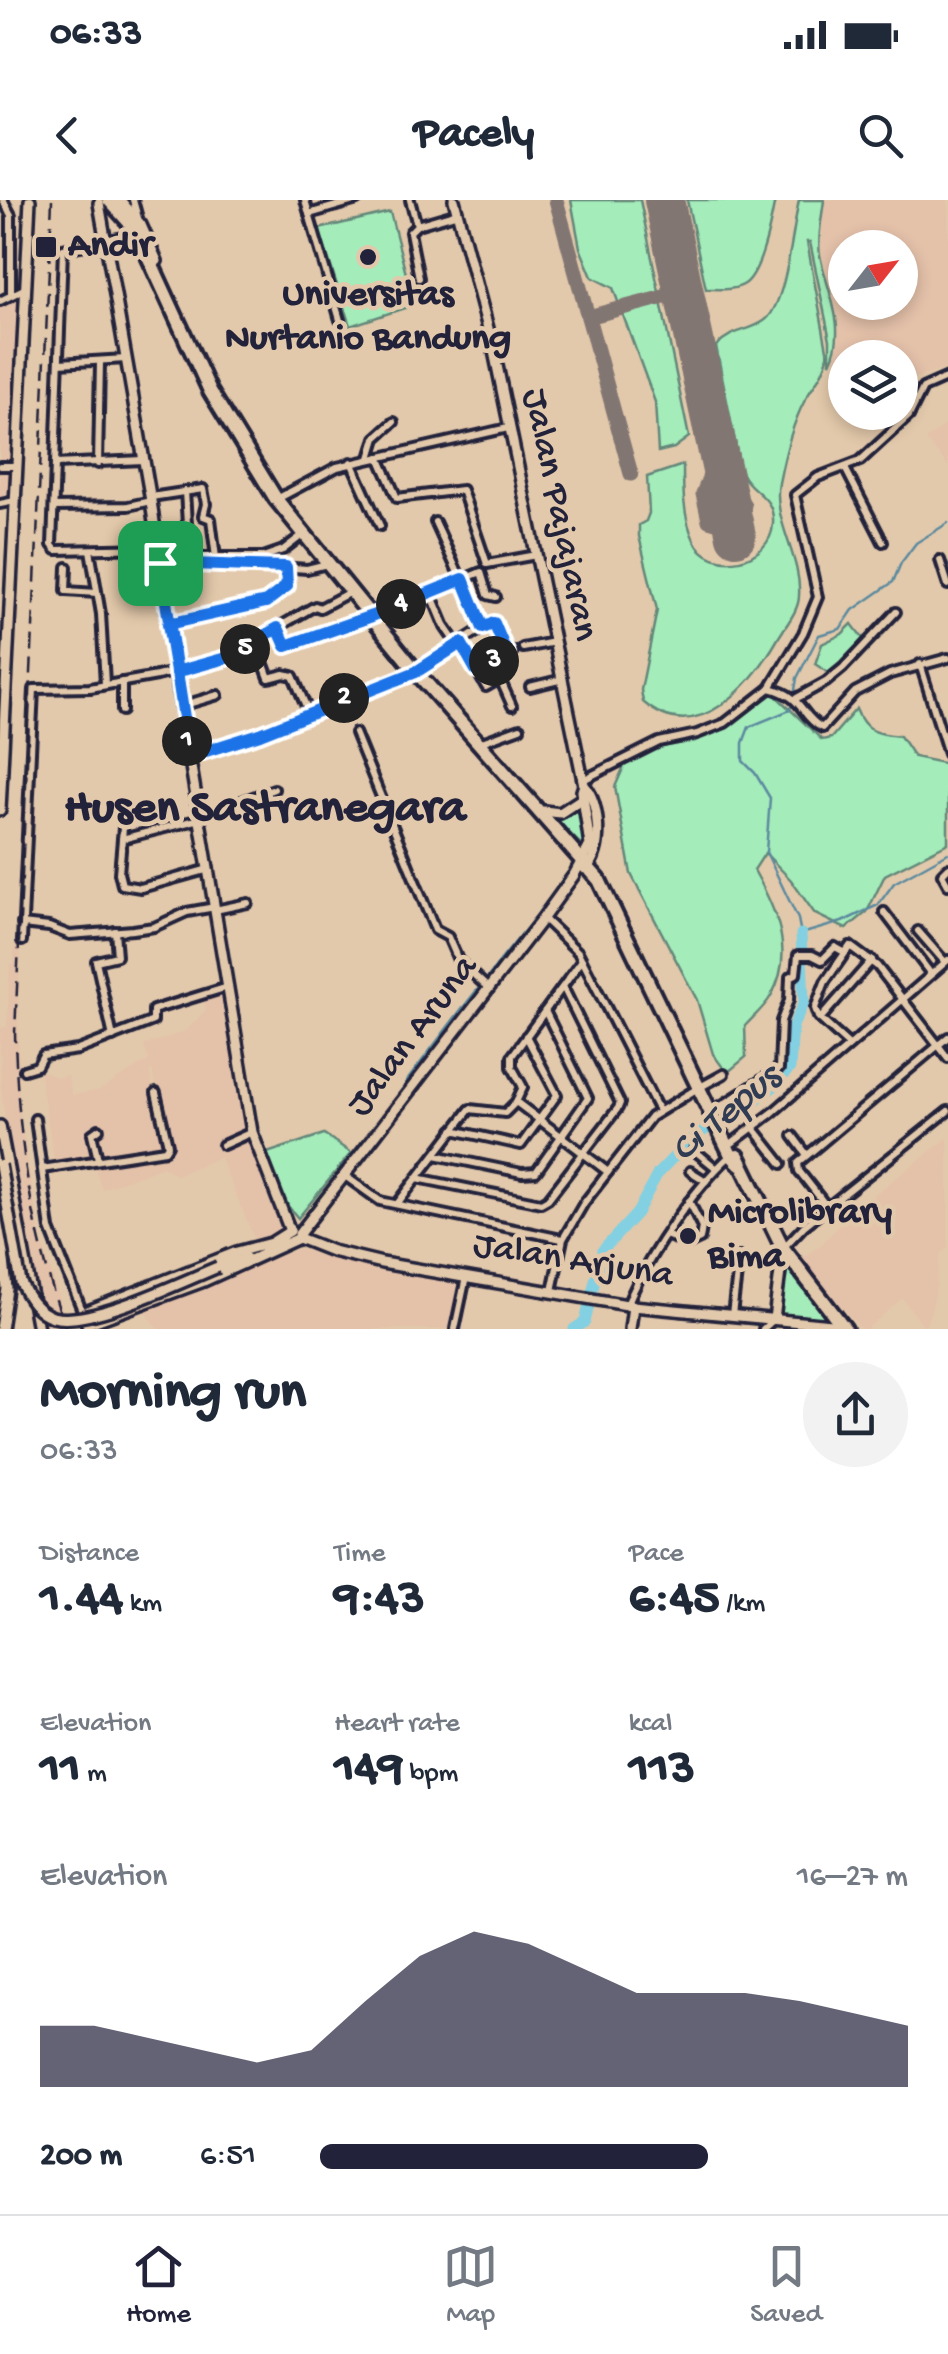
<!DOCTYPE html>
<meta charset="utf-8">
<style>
:root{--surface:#fff;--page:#f2f2f3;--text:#1f2937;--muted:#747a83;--line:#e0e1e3;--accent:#22223b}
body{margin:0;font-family:"Gochi Hand",sans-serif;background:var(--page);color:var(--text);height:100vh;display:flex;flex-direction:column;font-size:38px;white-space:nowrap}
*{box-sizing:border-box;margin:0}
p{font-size:32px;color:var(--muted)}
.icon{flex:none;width:55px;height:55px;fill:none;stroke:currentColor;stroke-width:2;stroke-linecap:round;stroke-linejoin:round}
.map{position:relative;height:1129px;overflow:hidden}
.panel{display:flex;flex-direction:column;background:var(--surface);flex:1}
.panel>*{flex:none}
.needle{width:65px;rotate:59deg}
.fabs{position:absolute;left:828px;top:30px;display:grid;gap:20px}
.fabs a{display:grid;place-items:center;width:90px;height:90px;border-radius:50%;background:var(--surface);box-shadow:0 5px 15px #0003;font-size:50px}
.pin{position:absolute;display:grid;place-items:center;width:85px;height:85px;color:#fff;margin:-42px;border-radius:20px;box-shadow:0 5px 15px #0006}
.km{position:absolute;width:50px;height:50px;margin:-25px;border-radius:50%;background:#222;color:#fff;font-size:28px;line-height:50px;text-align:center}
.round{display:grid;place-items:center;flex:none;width:105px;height:105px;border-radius:52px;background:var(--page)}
.head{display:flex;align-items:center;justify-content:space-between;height:170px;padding:0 40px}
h1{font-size:55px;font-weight:800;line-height:75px}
.stats{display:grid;grid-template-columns:repeat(3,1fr);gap:15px;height:170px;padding:10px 40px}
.stats div{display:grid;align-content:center}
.stats b{font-size:50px;font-weight:800}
.stats small{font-size:28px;font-weight:400}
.stats p{font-size:28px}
.chart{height:280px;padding:20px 40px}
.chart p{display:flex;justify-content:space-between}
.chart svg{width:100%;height:180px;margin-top:10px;fill:var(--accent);opacity:.7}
ul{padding:0 40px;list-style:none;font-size:32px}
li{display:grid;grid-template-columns:160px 120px 1fr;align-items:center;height:75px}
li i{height:25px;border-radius:12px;background:var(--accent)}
.status{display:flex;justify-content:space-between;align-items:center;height:70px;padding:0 50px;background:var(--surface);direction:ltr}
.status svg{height:28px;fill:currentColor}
header{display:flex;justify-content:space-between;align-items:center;height:130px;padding:0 40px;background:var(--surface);font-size:45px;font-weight:800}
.tabs{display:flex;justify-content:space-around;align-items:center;height:140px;border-top:2px solid var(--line);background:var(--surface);font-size:28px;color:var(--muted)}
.tabs a{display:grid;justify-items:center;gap:5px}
.tabs .current{color:var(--accent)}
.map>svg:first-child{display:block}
.built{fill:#e4c1a9;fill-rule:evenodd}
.green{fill:#a4ecba;stroke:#63877a;stroke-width:2.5}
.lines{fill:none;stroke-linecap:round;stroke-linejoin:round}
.stream{stroke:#5c8a9f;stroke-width:2.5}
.river{stroke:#82d0e1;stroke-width:11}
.taxiway{stroke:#827673;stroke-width:15}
.runway{stroke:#827673;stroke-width:40}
.street-casing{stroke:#22223b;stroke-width:14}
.secondary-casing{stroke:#22223b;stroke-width:16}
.highway-casing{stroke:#22223b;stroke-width:20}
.street{stroke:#e3c9ab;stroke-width:6}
.secondary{stroke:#e3c9ab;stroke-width:9}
.highway{stroke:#e3c9ab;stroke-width:12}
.rail{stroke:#22223b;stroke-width:2.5;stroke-dasharray:15 8;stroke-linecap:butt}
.secondary-bridge-casing{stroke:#22223b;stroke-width:16;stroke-linecap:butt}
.secondary-bridge{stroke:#e3c9ab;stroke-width:9}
.route-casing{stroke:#fff;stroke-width:20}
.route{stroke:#1a73e8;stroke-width:12}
.poi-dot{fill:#22223b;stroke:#e3c9ab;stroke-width:4}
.labels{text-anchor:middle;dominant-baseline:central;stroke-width:9;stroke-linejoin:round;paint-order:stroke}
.poi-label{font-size:38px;font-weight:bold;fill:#22223b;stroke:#e3c9ab;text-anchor:start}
.street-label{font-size:38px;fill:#22223b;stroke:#e3c9ab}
.water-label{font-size:40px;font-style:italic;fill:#303c54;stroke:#e3c9ab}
.district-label{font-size:48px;font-weight:bold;fill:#22223b;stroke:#e3c9ab}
</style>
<div class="status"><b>06:33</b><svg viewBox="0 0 49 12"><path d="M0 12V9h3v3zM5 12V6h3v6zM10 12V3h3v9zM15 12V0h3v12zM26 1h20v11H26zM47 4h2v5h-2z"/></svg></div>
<header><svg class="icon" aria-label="back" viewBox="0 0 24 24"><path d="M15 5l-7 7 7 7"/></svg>Pacely<svg class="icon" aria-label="search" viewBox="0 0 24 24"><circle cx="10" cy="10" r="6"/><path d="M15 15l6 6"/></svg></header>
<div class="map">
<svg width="948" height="1129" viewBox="0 0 948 1129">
<rect width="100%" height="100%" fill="#e3c9ab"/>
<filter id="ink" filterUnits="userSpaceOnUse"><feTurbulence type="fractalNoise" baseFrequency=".01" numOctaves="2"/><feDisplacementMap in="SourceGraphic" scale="20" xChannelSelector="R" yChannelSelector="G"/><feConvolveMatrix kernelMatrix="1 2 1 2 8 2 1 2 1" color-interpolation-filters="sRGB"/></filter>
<g filter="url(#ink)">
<g class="built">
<path d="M822 0H948V168L900 183V158H845L844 206 814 49ZM845 48H900V102H845Z"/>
<path d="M20 93 11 300 0 303V103Z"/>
<path d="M948 223V265L926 240Z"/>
<path d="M23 566H29L18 800 19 909 39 1033 69 1129H43L39 1122 11 965 1 885 0 828 7 827 10 764H14Z"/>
<path d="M226 790 251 945 280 1021 279 1031 256 1042 220 957 176 975 163 966 102 989 95 968 106 963 157 959 160 953 170 948 152 869 149 871 165 949 55 963 39 870 58 878 67 876 72 895 99 891 149 860 144 846 186 831 206 810 203 797Z"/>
<path d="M948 938V1047L940 1055 934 1100 925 1127 902 1098 867 1129H861L800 1060 820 1046 852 1012Z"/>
<path d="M298 1049 459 1083 452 1129H158L144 1110 207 1082Z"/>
</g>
<g class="green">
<path d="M571 0H640L689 237 674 248 658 252 655 202 613 88 592 77 580 48Z"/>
<path d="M687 0H775C771 20 762 70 746 83 736 91 718 89 706 89Z"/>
<path d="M799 0H824C822 18 817 38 820 55 827 92 848 127 830 163V140L810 42H807L828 155C825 174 813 185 804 202 792 225 784 257 779 283 772 320 802 358 799 396 799 410 786 425 779 437 753 483 698 550 643 502L641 490 657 410 639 336V325L646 321 649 313 647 277 683 265C683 289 683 317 694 340 711 376 771 363 773 324 775 295 751 293 742 274 737 263 737 248 734 236 728 206 722 176 716 146 730 130 748 132 764 121 786 107 793 26 799 0Z"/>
<path d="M390 12 414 105 350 126 319 29Z"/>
<path d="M852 424 865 441 830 474 815 464 822 444 842 434Z"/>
<path d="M773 493 822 540 831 538 856 509C865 532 877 534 900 536L914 557 948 564V643L885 675 867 712 846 729 815 714 791 680 765 653 754 670C776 710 796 752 771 796 765 807 753 817 745 826L746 857 727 873 713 854 697 800 631 674 615 587 625 564 650 549 695 541 730 523Z"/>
<path d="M583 608 586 647H584L555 620Z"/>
<path d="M324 934 351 953 298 1018 288 1006 267 953Z"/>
<path d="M784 1056 833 1119 777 1116Z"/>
</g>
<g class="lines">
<g class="stream">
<path d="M794 496 797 478 819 435 840 429 853 410 893 382 901 363 916 343 948 323"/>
<path d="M792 503 790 510 749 527 743 543V561L755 573 770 598 766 652 798 719 801 734 842 722 878 705 894 683 948 653"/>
<path d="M485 559 502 580"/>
<path d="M504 583 524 604"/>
<path d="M538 713 571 672 575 664 572 658"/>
<path d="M499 762 537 715"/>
<path d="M484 782 498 764"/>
<path d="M465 805 480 786"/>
<path d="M406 882 463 807"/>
</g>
<path class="river" d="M574 1129 585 1122 602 1051 637 1013 658 973 693 937 749 905 773 887 790 868 793 826 804 802 801 734"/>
<g class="taxiway">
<path d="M556 0 631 274"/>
<path d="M664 97 676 95 687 111"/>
<path d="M588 117 664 97 673 90 679 72"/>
<path d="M717 249 725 276 744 305 742 315 726 325 709 320 703 294 718 254"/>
</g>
<path class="runway" d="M664 0 736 336"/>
<defs>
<g id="street">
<path d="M3 0 11 15V95"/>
<path d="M133 0 138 18"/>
<path d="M305 0 340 120"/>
<path d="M410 0 417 25"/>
<path d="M309 14 357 0"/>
<path d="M107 41 63 49 52 345 56 350 157 348"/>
<path d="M419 78 410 32 417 25 458 13"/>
<path d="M0 101 26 88"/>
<path d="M59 163 126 159"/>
<path d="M379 257 397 298 462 290 487 364 536 355"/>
<path d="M370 258 376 238 394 222"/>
<path d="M351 262 380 326"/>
<path d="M55 264 143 260"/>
<path d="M98 264 100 162"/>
<path d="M0 266H17"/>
<path d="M845 268 883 342"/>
<path d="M185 291 189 357"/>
<path d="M151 297 203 289 206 304 203 316 211 319 216 358"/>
<path d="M277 299 337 267 508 228"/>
<path d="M0 304 15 301"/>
<path d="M54 307 128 306 151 301"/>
<path d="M90 350 101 414 105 484"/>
<path d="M159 357H263L283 350 305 333"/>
<path d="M940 360 948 385"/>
<path d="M160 363H231L307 369 327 364"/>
<path d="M67 367 66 391 97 393"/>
<path d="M430 391 445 427 458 446"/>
<path d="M168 424 266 402 287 386 286 367"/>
<path d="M277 428 315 406 320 408 350 392"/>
<path d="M483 428 494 423 507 454"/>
<path d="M256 443 269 478 284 474 293 476 309 513"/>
<path d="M461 443 486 487 500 479 512 506"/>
<path d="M523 448 555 442"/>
<path d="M920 464 948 554"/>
<path d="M476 470 513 451"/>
<path d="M122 482V511"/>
<path d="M530 487 563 479"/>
<path d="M770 488C805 497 799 515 822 528L855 492 890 474 948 458"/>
<path d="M797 498 826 482 843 468 896 412"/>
<path d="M181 506 218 495"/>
<path d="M355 533 435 730 448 737 458 760 488 788"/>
<path d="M479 543 520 528"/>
<path d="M190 556 260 534 416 471 483 428 435 322"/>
<path d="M583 580 659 542 697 534 725 523 770 488 803 433 818 397 795 295 818 277 860 261 909 216 923 188 948 177"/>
<path d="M200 617 274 589"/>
<path d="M200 619 122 639 119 673 122 685 141 688 209 669"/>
<path d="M122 639 125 605"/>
<path d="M948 668 942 674 948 685"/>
<path d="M215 710 248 703"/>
<path d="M884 712 931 774"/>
<path d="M543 718 578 752 659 911"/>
<path d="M22 724 49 727 70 735 133 730 154 727 187 712 215 707"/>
<path d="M918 731 945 762"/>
<path d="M22 741 34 489 90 488 157 476 223 460 277 428 286 445 372 417 481 372 488 395 496 397"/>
<path d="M820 819 872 760"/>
<path d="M113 837 96 761 117 756 115 731"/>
<path d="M849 845 818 817 815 808 825 782 850 746 877 766 948 858"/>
<path d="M24 870 37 866 43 855 78 850 153 821V810L228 787"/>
<path d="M704 885 724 874"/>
<path d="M516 902 608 972"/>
<path d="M716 909 779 869 781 821 789 800 790 777 796 774 798 755H812L822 760 835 747 844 752"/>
<path d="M35 919 50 1029 83 1113"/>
<path d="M753 927 782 964"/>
<path d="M453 930 521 945 557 895 526 836"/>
<path d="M793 936 807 955"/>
<path d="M732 943 772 913 948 760"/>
<path d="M223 945 252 932"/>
<path d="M694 950 716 968"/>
<path d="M435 955 522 973 536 972 588 898 545 811"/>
<path d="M98 959 92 934 99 929"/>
<path d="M42 969 165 950 168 945 156 893"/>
<path d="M690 971 706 981"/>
<path d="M345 976 380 1001 562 1039"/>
<path d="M417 978 541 1003 548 999 618 908 620 903 563 787"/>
<path d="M397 1004 470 909 505 913 516 902 523 887 512 867V856L582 760"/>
<path d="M828 1008 799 971 798 963 948 837"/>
<path d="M668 1036 689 1044 700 1039 702 1027 689 1001"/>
<path d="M784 1047 804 1026 948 911"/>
<path d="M552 1091 563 1039 584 1003 651 917 698 888"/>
<path d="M627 1105C647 1057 693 989 731 955"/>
<path d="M732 1115 739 1057"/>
<path d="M455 1129 466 1077"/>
<path d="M763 1129 773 1120"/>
</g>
<g id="secondary">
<path d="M120 0 141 25 157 61"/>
<path d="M99 3 151 301 175 471 252 932 290 1031"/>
<path d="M108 41 133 36"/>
<path d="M584 585C600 602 604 654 585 669"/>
<path d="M0 610 30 0"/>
<path d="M544 611 560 613 583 598"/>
<path d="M0 926 38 1129"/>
<path d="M0 1022 7 1089 1 1129"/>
<path d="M290 1031 271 1043 237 1052 83 1113 87 1124 204 1081 299 1038 332 1051 382 1063 633 1106 842 1126"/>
<path d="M299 1034 543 718 574 675 590 645 582 591 584 585 494 151 454 0"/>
<path d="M218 1067 246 1058"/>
<path d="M774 1119 783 1048"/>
<path d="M630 1129 633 1106"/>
</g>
<g id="highway">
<path d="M109 0 136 30 210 191 276 299 419 475 599 680 731 955 740 964"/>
<path d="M738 956 783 1048 845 1129"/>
</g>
</defs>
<use href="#street" class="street-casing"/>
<use href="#secondary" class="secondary-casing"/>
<use href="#highway" class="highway-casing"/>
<use href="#street" class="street"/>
<use href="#secondary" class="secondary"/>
<use href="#highway" class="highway"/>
<path class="rail" d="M52 0 15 833C17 934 31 1034 66 1129"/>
<defs>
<path id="secondary-bridge" d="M0 965 21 1083C28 1098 37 1112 53 1117 89 1127 181 1082 218 1067"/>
</defs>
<use href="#secondary-bridge" class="secondary-bridge-casing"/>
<use href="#secondary-bridge" class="secondary-bridge"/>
</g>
</g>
<g class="lines" filter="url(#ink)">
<defs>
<path id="route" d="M160 363 190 556 260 534 416 472 461 443 476 470 507 454 494 423 483 428 463 379 372 416 286 446 278 428 226 458 176 472 168 424 266 402 287 386 286 367 160 363"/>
</defs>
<use href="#route" class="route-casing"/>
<use href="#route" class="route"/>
</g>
<g class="poi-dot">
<rect x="34" y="35" width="24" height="24" rx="5"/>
<circle cx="368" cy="57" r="10"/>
<circle cx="688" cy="1036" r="10"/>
</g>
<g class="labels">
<g class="poi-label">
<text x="68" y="47">Andir</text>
<text x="368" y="96" text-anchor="middle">Universitas<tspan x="368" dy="44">Nurtanio Bandung</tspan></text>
<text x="708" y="1014">Microlibrary<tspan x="708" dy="44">Bima</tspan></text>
</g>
<g class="street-label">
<text transform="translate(558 315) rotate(78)">Jalan Pajajaran</text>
<text transform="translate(414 837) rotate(-53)">Jalan Aruna</text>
<text transform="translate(573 1062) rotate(9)">Jalan Arjuna</text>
</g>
<g class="water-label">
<text transform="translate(727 915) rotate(-40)">Ci Tepus</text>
</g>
<g class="district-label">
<text x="265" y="610">Husen Sastranegara</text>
</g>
</g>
</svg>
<div class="fabs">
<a><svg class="needle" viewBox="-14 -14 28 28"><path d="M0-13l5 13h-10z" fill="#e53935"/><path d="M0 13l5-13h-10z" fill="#747a83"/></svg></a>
<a><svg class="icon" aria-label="layers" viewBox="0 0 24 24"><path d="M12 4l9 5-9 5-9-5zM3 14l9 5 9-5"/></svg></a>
</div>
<div class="pin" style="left:160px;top:363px;background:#1e9e55"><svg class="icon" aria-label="arrive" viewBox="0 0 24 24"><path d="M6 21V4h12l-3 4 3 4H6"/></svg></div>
<b class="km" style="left:187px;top:541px">1</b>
<b class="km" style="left:344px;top:498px">2</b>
<b class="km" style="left:494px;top:461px">3</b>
<b class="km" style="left:401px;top:404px">4</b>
<b class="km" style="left:245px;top:449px">5</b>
</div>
<section class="panel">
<div class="head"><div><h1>Morning run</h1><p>06:33</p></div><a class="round"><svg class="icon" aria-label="share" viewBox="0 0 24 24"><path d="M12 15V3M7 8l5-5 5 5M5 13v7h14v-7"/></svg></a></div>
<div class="stats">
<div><p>Distance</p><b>1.44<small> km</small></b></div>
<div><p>Time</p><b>9:43</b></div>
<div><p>Pace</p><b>6:45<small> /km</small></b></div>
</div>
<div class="stats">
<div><p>Elevation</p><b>11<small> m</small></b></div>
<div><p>Heart rate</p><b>149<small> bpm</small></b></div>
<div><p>kcal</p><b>113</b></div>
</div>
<div class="chart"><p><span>Elevation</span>16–27 m</p>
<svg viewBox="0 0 160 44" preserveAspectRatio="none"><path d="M0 44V29L10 29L20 32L30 35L40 38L50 35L60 23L70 12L80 6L90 9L100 15L110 21L120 21L130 21L140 23L150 26L160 29V44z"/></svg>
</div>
<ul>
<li><b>200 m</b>6:51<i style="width:66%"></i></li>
</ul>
</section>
<nav class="tabs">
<a class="current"><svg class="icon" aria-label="home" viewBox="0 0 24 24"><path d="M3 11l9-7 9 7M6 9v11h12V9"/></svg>Home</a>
<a><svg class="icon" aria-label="map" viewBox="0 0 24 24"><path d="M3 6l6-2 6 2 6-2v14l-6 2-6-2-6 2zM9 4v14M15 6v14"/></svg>Map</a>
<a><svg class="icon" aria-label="saved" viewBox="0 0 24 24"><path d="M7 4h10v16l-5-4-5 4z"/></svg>Saved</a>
</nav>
